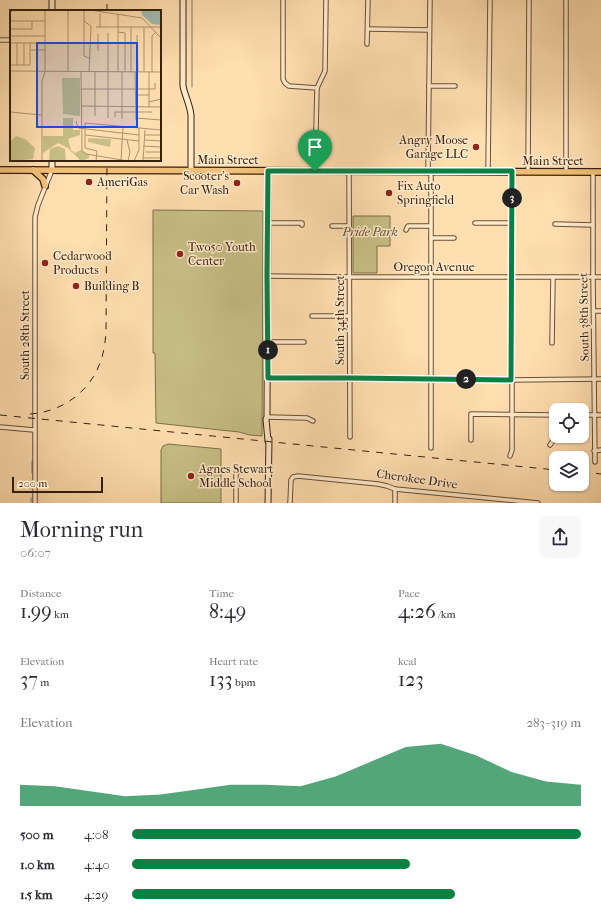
<!DOCTYPE html>
<meta charset="utf-8">
<style>
:root{--surface:#fff;--page:#f7f7f7;--text:#2b2b33;--muted:#7c7c81;--accent:#0b8043}
body{margin:0;font-family:"IM FELL French Canon",serif;background:var(--page);color:var(--text);height:100vh;display:flex;flex-direction:column;font-size:15px;white-space:nowrap}
*{box-sizing:border-box;margin:0}
p{font-size:13px;color:var(--muted)}
.icon{flex:none;width:22px;height:22px;fill:none;stroke:currentColor;stroke-width:2;stroke-linecap:round;stroke-linejoin:round}
.map{position:relative;height:503px;overflow:hidden}
.panel{display:flex;flex-direction:column;background:var(--surface);flex:1}
.panel>*{flex:none}
.tools{position:absolute;left:549px;top:403px;display:grid;gap:8px}
.tools a{display:grid;place-items:center;width:40px;height:40px;border-radius:8px;background:var(--surface);box-shadow:0 1px 3px #0004;font-size:20px}
.scale{position:absolute;left:12px;bottom:10px;width:91px;box-sizing:border-box;padding-left:4px;border:2px solid #37200c;border-top:0;font-size:11px;line-height:14px;white-space:nowrap;color:#37200c;-webkit-text-stroke:3px #ffeacc;paint-order:stroke}
.pin{position:absolute;display:grid;place-items:center;width:34px;height:34px;color:#fff;margin:-41px -17px;border-radius:50% 50% 50% 0;rotate:-45deg;box-shadow:0 0 4px #0007}
.pin .icon{rotate:45deg}
.km{position:absolute;width:20px;height:20px;margin:-10px;border-radius:50%;background:#222;color:#fff;font-size:11px;line-height:20px;text-align:center}
.round{display:grid;place-items:center;flex:none;width:42px;height:42px;border-radius:8px;background:var(--page)}
.overview{display:flex;align-items:center;justify-content:space-between;height:68px;padding:0 20px}
h1{font-size:22px;font-weight:600;line-height:30px}
.figures{display:grid;grid-template-columns:repeat(3,1fr);gap:6px;height:68px;padding:4px 20px}
.figures div{display:grid;align-content:center}
.figures b{font-size:20px;font-weight:600}
.figures small{font-size:11px;font-weight:400}
.figures p{font-size:11px}
.chart{height:112px;padding:8px 20px}
.chart p{display:flex;justify-content:space-between}
.chart svg{width:100%;height:72px;margin-top:4px;fill:var(--accent);opacity:.7}
ul{padding:0 20px;list-style:none;font-size:13px}
li{display:grid;grid-template-columns:64px 48px 1fr;align-items:center;height:30px}
li i{height:10px;border-radius:5px;background:var(--accent)}
.map>svg:first-child{display:block}
.green{fill:#c7bf86;stroke:#7f7049}
.lines{fill:none;stroke-linecap:round;stroke-linejoin:round}
.stream{stroke:#777d6f;stroke-width:1}
.street-casing{stroke:#695035;stroke-width:5.5}
.secondary-casing{stroke:#37200c;stroke-width:7}
.primary-casing{stroke:#37200c;stroke-width:8}
.street{stroke:#ffeacc;stroke-width:3.5}
.secondary{stroke:#ffeacc;stroke-width:5}
.primary{stroke:#f0bf78;stroke-width:5.5}
.rail{stroke:#37200c;stroke-width:1;stroke-dasharray:7 7;stroke-linecap:butt}
.route-casing{stroke:#fff;stroke-width:8}
.route{stroke:#0b8043;stroke-width:5}
.poi-dot{fill:#8f2418;stroke:#ffeacc;stroke-width:1.5}
.labels{text-anchor:middle;dominant-baseline:central;stroke-width:3;stroke-linejoin:round;paint-order:stroke}
.poi-label{font-size:12px;fill:#37200c;stroke:#ffeacc;text-anchor:start}
.street-label{font-size:12px;fill:#37200c;stroke:#ffeacc}
.park-label{font-size:12px;font-style:italic;fill:#625031;stroke:#ffeacc}
.inset-road{fill:none;stroke:#af926e;stroke-width:1}
.view{fill:#1d4ed8;fill-opacity:0.15;stroke:#1d4ed8;stroke-width:2}
.inset-edge{fill:none;stroke:#37200c;stroke-width:2}
</style>
<div class="map">
<svg width="601" height="503" viewBox="0 0 601 503">
<rect width="100%" height="100%" fill="#ffdeb0"/>
<filter id="stains"><feTurbulence type="fractalNoise" baseFrequency=".005" numOctaves="4"/><feColorMatrix values="0 0 0 0 .2 0 0 0 0 .09 0 0 0 0 .02 0 0 0 .5 -.17"/></filter>
<radialGradient id="worn" r=".72"><stop offset=".6" stop-color="#630" stop-opacity="0"/><stop offset="1" stop-color="#630" stop-opacity=".3"/></radialGradient>
<g class="green">
<path d="M153 210 263 211 262 436 250 435 239 432 156 423 155 353H153Z"/>
<path d="M353 216H390V246H377V273H353Z"/>
<path d="M168 444 221 449V503H161V450L163 446Z"/>
</g>
<g class="lines">
<g class="stream">
<path d="M192 0V87"/>
<path d="M32 461V473"/>
<path d="M32 481V489"/>
<path d="M31 498V502"/>
</g>
<defs>
<g id="street">
<path d="M283 0V79L285 83 289 86 317 88"/>
<path d="M368 29 429 30"/>
<path d="M0 40H11"/>
<path d="M367 44 368 0"/>
<path d="M429 86H455"/>
<path d="M315 171 317 88 325 71 326 0"/>
<path d="M349 171 350 437"/>
<path d="M428 171 430 0"/>
<path d="M488 171 490 0"/>
<path d="M528 171 529 0"/>
<path d="M566 172V0"/>
<path d="M593 172V277L595 462"/>
<path d="M268 223H302V225"/>
<path d="M475 223H511"/>
<path d="M555 224 593 225"/>
<path d="M332 226H349"/>
<path d="M406 230 408 226H431"/>
<path d="M431 238H454"/>
<path d="M267 276 349 277H601"/>
<path d="M594 311H601"/>
<path d="M312 316H349"/>
<path d="M268 342H304"/>
<path d="M552 343 553 277"/>
<path d="M268 378H350L511 380 601 379"/>
<path d="M582 415H601"/>
<path d="M267 417 307 418 313 421"/>
<path d="M0 427 34 430"/>
<path d="M471 440V414L556 415"/>
<path d="M550 445 554 439 555 415"/>
<path d="M431 448V171"/>
<path d="M594 451 601 450"/>
<path d="M510 456 512 450V171"/>
<path d="M35 503V217L38 205 52 170"/>
<path d="M236 503V474L239 469"/>
<path d="M290 503 291 480 293 477 298 476 378 484 387 486 395 489 538 503"/>
<path d="M395 503V489"/>
</g>
<g id="secondary">
<path d="M183 0V86C185 96 190 105 191 115V171"/>
<path d="M52 11V0"/>
<path d="M52 160V170"/>
<path d="M268 441 266 419 267 417 268 171"/>
<path d="M268 503 269 439"/>
</g>
<g id="primary">
<path d="M0 170 601 172"/>
<path d="M33 170 43 179 45 186"/>
</g>
</defs>
<use href="#street" class="street-casing"/>
<use href="#secondary" class="secondary-casing"/>
<use href="#primary" class="primary-casing"/>
<use href="#street" class="street"/>
<use href="#secondary" class="secondary"/>
<use href="#primary" class="primary"/>
<g class="rail">
<path d="M107 11V0"/>
<path d="M30 414C61 412 89 393 100 363 104 353 105 343 106 333L107 160"/>
<path d="M0 415 556 470"/>
<path d="M582 472 601 474"/>
</g>
</g>
<g class="lines">
<defs>
<path id="route" d="M268 171H512L511 380 350 378H268L267 276Z"/>
</defs>
<use href="#route" class="route-casing"/>
<use href="#route" class="route"/>
</g>
<g class="poi-dot">
<circle cx="476" cy="147" r="4"/>
<circle cx="89" cy="182" r="4"/>
<circle cx="237" cy="183" r="4"/>
<circle cx="389" cy="193" r="4"/>
<circle cx="180" cy="254" r="4"/>
<circle cx="45" cy="263" r="4"/>
<circle cx="76" cy="286" r="4"/>
<circle cx="191" cy="476" r="4"/>
</g>
<g class="labels">
<g class="poi-label">
<text x="468" y="140" text-anchor="end">Angry Moose<tspan x="468" dy="14">Garage LLC</tspan></text>
<text x="229" y="176" text-anchor="end">Scooter’s<tspan x="229" dy="14">Car Wash</tspan></text>
<text x="97" y="182">AmeriGas</text>
<text x="397" y="186">Fix Auto<tspan x="397" dy="14">Springfield</tspan></text>
<text x="188" y="247">Two50 Youth<tspan x="188" dy="14">Center</tspan></text>
<text x="53" y="256">Cedarwood<tspan x="53" dy="14">Products</tspan></text>
<text x="84" y="286">Building B</text>
<text x="199" y="469">Agnes Stewart<tspan x="199" dy="14">Middle School</tspan></text>
</g>
<g class="street-label">
<text x="228" y="160">Main Street</text>
<text x="553" y="161">Main Street</text>
<text x="434" y="267">Oregon Avenue</text>
<text transform="translate(584 317) rotate(-91)">South 38th Street</text>
<text transform="translate(340 320) rotate(-90)">South 34th Street</text>
<text transform="translate(25 335) rotate(-90)">South 28th Street</text>
<text transform="translate(417 479) rotate(8)">Cherokee Drive</text>
</g>
<g class="park-label">
<text x="370" y="232">Pride Park</text>
</g>
</g>
<g transform="translate(10 10)">
<rect width="151" height="151" fill="#ffdeb0"/>
<path d="M52 68H70V106L53 104ZM53 108H63V120H70V125L58 129 61 140 65 143 71 140 79 145V148L71 151 58 138 48 133 33 143V126H53ZM6 126 15 129 25 138 23 149 0 151V132ZM78 128 101 129 100 137 78 132ZM48 136 55 139 56 151H39L40 139Z" fill="#c7bf86"/>
<path d="M131 0 151 1V15L142 14 132 5Z" fill="#a1bbb1"/>
<path class="inset-road" d="M58 0V62M74 0V46L79 48M80 0 132 8 151 28M0 1 12 0M0 11H35M74 11 81 16 79 62M86 17H151M90 17V3M0 19H22V11M108 22 115 23V62M127 25 128 62M0 26H35M0 33H35M21 40H35M88 41V24M0 55H20V33M7 55V33M14 55V33M0 61 151 62M35 62V0M71 62 72 141 76 144 118 151M85 62V106M98 62V23M108 62V5M121 62V17M125 62 126 110M134 62V17M139 62V97M142 62V26L146 22M71 79H145V73M125 85H139M139 92 151 89M71 96 151 97M0 102 32 105M105 107V102H142M98 108V62M126 108 151 110M112 109V62M66 111 68 118 129 125M75 125 129 131M135 125H151M117 130 120 142 118 151M135 130 151 131M133 136 151 137M135 142H151M133 148H151M111 150 113 117M32 151V71L35 62M86 151 87 141 75 138V113L151 120M124 151 129 140V118M133 151 135 120"/>
<path class="view" d="M27 33H127V117H27Z"/>
<rect width="151" height="151" class="inset-edge"/>
</g>
<rect width="100%" height="100%" filter="url(#stains)"/>
<rect width="100%" height="100%" fill="url(#worn)"/>
</svg>
<div class="tools">
<a><svg class="icon" aria-label="locate" viewBox="0 0 24 24"><circle cx="12" cy="12" r="6"/><path d="M12 2v4M12 18v4M2 12h4M18 12h4"/></svg></a>
<a><svg class="icon" aria-label="layers" viewBox="0 0 24 24"><path d="M12 4l9 5-9 5-9-5zM3 14l9 5 9-5"/></svg></a>
</div>
<div class="scale">200 m</div>
<div class="pin" style="left:315px;top:171px;background:#1e9e55"><svg class="icon" aria-label="arrive" viewBox="0 0 24 24"><path d="M6 21V4h12l-3 4 3 4H6"/></svg></div>
<b class="km" style="left:268px;top:350px">1</b>
<b class="km" style="left:466px;top:379px">2</b>
<b class="km" style="left:512px;top:198px">3</b>
</div>
<section class="panel">
<div class="overview"><div><h1>Morning run</h1><p>06:07</p></div><a class="round"><svg class="icon" aria-label="share" viewBox="0 0 24 24"><path d="M12 15V3M7 8l5-5 5 5M5 13v7h14v-7"/></svg></a></div>
<div class="figures">
<div><p>Distance</p><b>1.99<small> km</small></b></div>
<div><p>Time</p><b>8:49</b></div>
<div><p>Pace</p><b>4:26<small> /km</small></b></div>
</div>
<div class="figures">
<div><p>Elevation</p><b>37<small> m</small></b></div>
<div><p>Heart rate</p><b>133<small> bpm</small></b></div>
<div><p>kcal</p><b>123</b></div>
</div>
<div class="chart"><p><span>Elevation</span>283–319 m</p>
<svg viewBox="0 0 160 44" preserveAspectRatio="none"><path d="M0 44V31L10 32L20 35L30 38L40 37L50 34L60 31L70 31L80 32L90 26L100 17L110 8L120 6L130 13L140 23L150 29L160 31V44z"/></svg>
</div>
<ul>
<li><b>500 m</b>4:08<i style="width:100%"></i></li>
<li><b>1.0 km</b>4:40<i style="width:62%"></i></li>
<li><b>1.5 km</b>4:29<i style="width:72%"></i></li>
</ul>
</section>
